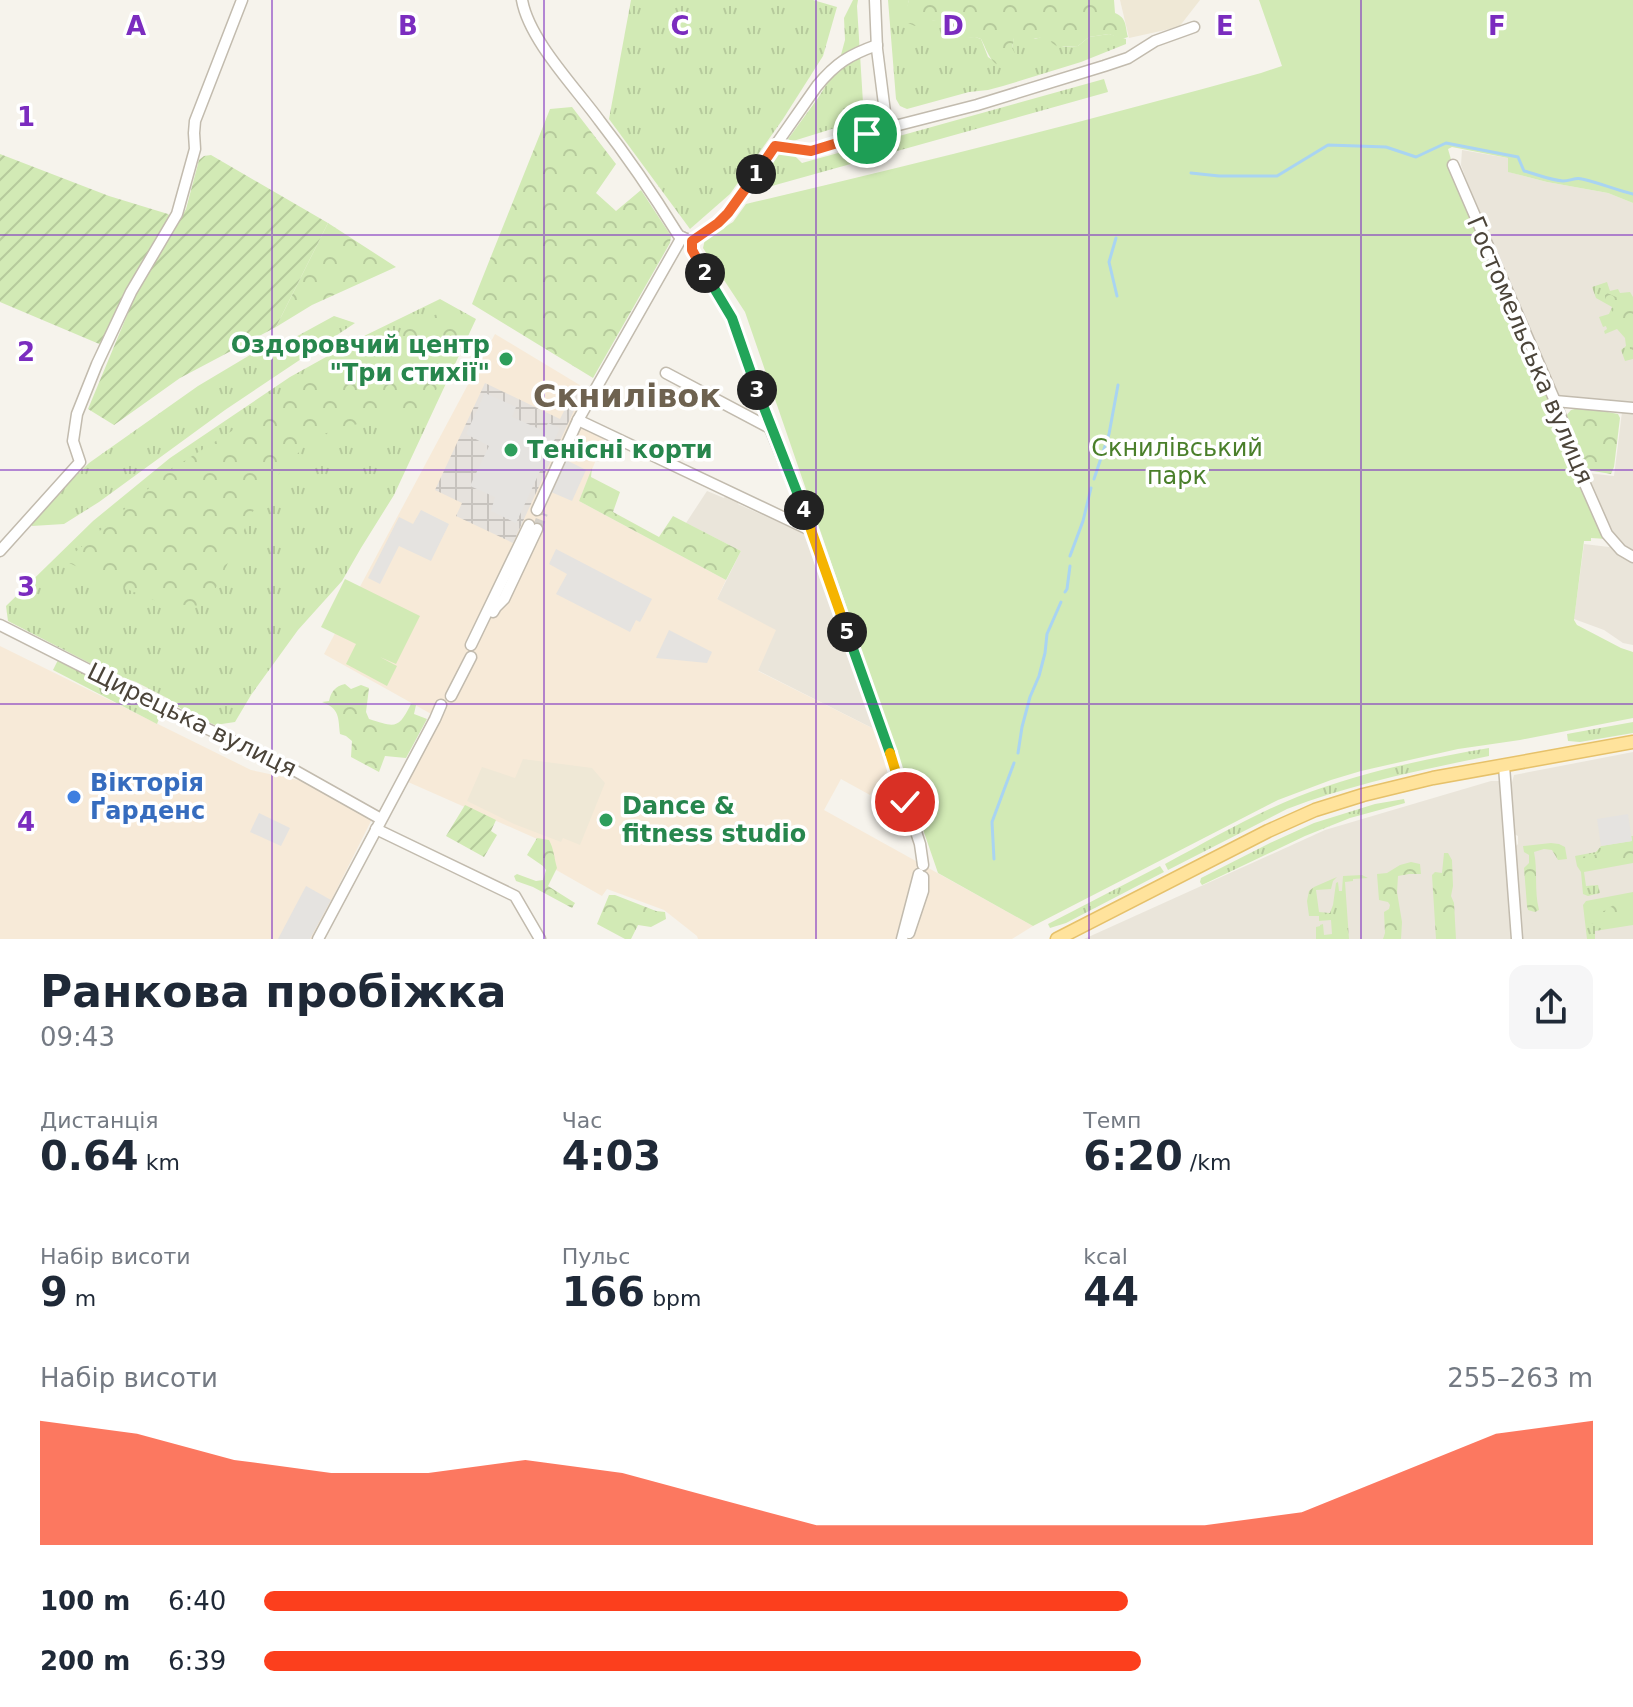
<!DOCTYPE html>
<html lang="uk">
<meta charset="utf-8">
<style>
:root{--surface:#fff;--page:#f6f6f7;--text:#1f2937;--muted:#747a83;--accent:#fc3f1d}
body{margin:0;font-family:"DejaVu Sans",sans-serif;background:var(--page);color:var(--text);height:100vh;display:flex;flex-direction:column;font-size:30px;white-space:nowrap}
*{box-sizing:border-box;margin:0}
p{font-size:26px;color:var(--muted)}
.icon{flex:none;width:44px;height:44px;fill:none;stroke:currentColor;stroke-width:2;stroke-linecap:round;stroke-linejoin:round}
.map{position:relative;height:939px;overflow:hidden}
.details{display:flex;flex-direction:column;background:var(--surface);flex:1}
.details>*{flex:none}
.pin{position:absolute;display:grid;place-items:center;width:68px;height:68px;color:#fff;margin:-34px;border:4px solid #fff;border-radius:50%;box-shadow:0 2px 8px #0007}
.km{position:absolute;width:40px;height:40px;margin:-20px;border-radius:50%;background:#222;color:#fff;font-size:22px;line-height:40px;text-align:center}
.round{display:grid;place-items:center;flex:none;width:84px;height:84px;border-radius:16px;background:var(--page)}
.summary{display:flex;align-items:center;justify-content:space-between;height:136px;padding:0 40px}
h1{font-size:44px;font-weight:600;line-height:60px}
.figures{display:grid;grid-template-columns:repeat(3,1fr);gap:12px;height:136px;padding:8px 40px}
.figures div{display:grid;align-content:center}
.figures b{font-size:40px;font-weight:600}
.figures small{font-size:22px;font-weight:400}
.figures p{font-size:22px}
.chart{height:224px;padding:16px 40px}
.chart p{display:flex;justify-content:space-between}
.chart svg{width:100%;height:144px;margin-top:8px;fill:var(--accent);opacity:.7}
ul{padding:0 40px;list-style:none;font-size:26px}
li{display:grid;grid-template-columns:128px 96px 1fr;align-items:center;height:60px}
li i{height:20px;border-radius:10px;background:var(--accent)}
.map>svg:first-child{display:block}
.residential{fill:#eae5da}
.commercial{fill:#f7ead8}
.industrial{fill:url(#industrial-grid)}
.education{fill:#efe8d6}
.grass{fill:url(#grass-tufts)}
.forest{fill:url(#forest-crowns)}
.park{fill:#d2eab5}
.garden{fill:url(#garden-furrows)}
.parking{fill:#e5e3e0}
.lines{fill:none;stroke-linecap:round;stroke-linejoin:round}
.stream{stroke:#a9d4f2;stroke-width:3}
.minor-tunnel{stroke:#d4d0c8;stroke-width:10;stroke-dasharray:10 5;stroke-linecap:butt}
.minor-casing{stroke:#c2bbae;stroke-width:13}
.major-casing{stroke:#e6c16a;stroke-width:15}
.minor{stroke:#fff;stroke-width:10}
.major{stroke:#ffe39c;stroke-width:12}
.split-1-casing{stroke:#fff;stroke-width:16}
.split-2-casing{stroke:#fff;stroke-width:16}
.split-3-casing{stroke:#fff;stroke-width:16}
.split-4-casing{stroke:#fff;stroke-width:16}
.split-5-casing{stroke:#fff;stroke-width:16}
.split-6-casing{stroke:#fff;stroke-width:16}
.split-7-casing{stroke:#fff;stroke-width:16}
.split-1{stroke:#f0652b;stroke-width:10}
.split-2{stroke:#f0652b;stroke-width:10}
.split-3{stroke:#22a559;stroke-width:10}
.split-4{stroke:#22a559;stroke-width:10}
.split-5{stroke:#f5b400;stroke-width:10}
.split-6{stroke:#22a559;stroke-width:10}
.split-7{stroke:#f5b400;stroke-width:10}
.grid{fill:none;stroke:#7b2cbf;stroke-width:2;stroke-opacity:0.55}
.leisure-dot{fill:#2e9e5b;stroke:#fff;stroke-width:3}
.shop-dot{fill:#3f7fe0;stroke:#fff;stroke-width:3}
.labels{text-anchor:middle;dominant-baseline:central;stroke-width:7;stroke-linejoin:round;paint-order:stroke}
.leisure-label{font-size:24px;font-weight:bold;fill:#27864d;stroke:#fff;text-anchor:start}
.street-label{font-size:24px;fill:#4b4439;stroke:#fff}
.park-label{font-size:24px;fill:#4a7f2a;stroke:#fff}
.shop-label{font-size:24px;font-weight:bold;fill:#366cbe;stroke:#fff;text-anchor:start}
.district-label{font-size:32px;font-weight:bold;fill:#6e6250;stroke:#fff}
.grid-label{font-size:26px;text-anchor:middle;font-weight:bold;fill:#7b2cbf;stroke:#fff;stroke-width:7;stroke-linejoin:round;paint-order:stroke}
</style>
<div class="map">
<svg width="1633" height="939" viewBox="0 0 1633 939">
<defs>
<pattern id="industrial-grid" width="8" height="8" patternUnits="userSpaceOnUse" patternTransform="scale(2)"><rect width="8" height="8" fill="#e6e2dd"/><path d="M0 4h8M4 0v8" fill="none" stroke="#c7c3be"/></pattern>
<pattern id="grass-tufts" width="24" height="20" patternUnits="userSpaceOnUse" patternTransform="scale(2)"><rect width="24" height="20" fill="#d2eab5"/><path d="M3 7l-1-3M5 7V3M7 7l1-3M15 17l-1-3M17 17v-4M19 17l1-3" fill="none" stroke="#b6ca9c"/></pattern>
<pattern id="forest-crowns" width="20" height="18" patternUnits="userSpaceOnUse" patternTransform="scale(2)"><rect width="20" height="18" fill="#d2eab5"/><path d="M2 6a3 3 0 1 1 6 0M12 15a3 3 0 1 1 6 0" fill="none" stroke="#b6ca9c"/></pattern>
<pattern id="garden-furrows" width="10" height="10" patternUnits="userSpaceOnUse" patternTransform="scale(2)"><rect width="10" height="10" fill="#d2eab5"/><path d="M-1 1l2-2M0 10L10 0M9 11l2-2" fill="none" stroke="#b6ca9c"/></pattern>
</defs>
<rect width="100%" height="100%" fill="#f6f3ec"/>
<g class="residential">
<path d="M1462 150 1508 158 1509 172 1547 182 1608 193 1633 203V645L1623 643 1604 630 1574 619 1584 544 1609 547 1616 541 1603 516 1587 473 1614 476 1623 404 1557 395 1467 182 1461 165Z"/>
<path d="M707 491 724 498 728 491 741 498 738 504 807 535 880 732 757 670 717 599 741 551 686 523Z"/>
<path d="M1633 752V939H1522L1515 847 1518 844V836L1514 834 1511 786 1514 775Z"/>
<path d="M1491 781H1500L1512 939H1084L1325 830Z"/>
</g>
<g class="commercial">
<path d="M495 334 588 390 572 422 605 438 579 501 726 580 717 599 776 630 758 671 880 732 891 764 886 773 893 778 884 794 874 788 870 795 841 779 824 810 1033 926 1012 939H698L697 936 664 910 607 889 602 896 551 867 544 842 399 778 433 715 324 654Z"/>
<path d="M0 646 251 770 312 783 373 817 312 939H0Z"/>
</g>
<path class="industrial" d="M485 383 560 419 575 389 582 393 513 543 456 516 462 503 435 490Z"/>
<g class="education">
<path d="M1120 0H1200L1179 27 1129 38Z"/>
<path d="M523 759 592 768 605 783 580 845 563 838 561 842 514 824 467 801 482 767 515 778Z"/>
</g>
<g class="grass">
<path d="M631 0H813L837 7 823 56 783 119 730 194 690 229 609 119Z"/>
<path d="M853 0H858L857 6 864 119 790 142 788 139 818 98 838 66 845 40 844 18Z"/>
<path d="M888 0H909L907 9 929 21 937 20 944 24 948 32 960 38 975 37 981 39 988 57 1000 65 1012 48 1014 37 1035 39 1041 37H1049L1063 47 1078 46 1089 37 1109 34 1126 39V44L1081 62 1003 86 988 90 969 92 907 109 900 106 896 99Z"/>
<path d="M1104 79 1108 92 754 191 778 154 790 151 802 163Z"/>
<path d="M1607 282 1610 291 1618 289 1620 293 1630 292 1633 297V359L1625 361 1621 350 1626 346 1625 338 1617 329 1605 334 1604 331 1607 329 1606 326 1603 327 1599 317 1609 314 1612 307 1596 298 1592 287Z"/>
<path d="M440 299 476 319 394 495 361 548 342 581 298 630 251 695 235 722 215 725 184 711 169 699 136 682 105 671 8 621 6 606 93 521 170 458 290 377 362 337Z"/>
<path d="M334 316 355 323 225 410 99 502 64 524 32 526 31 520 89 463 198 386 255 352 270 351Z"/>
<path d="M58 660 160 712V716L157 724 53 670Z"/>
<path d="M1633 722V733L1580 742 1568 741 1567 734Z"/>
<path d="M1489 748V756C1420 770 1352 784 1287 809L1168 870 1165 864C1208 841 1252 815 1297 797 1358 773 1424 759 1489 748Z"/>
<path d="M1404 799 1405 803 1350 818 1305 836 1202 885 1200 882 1201 878 1207 875 1270 843 1314 823 1375 804Z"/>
<path d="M1631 836H1633V863L1584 872 1586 886 1598 885 1600 893 1588 896 1583 894 1581 872 1577 866 1575 856 1596 852 1601 846 1632 841Z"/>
<path d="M1160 866 1164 872 1066 923 1050 928 1048 924Z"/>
<path d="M1362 875 1368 878 1353 879V881L1345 882 1349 939H1316V927L1320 926V925L1323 924 1324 935 1332 934 1331 920 1319 921V916H1309L1307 901 1309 891 1314 887 1337 877 1333 881 1331 889 1316 890 1319 912 1330 913 1333 905 1336 883 1338 882 1339 891H1342L1343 876Z"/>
<path d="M1633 892V925L1595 931V939H1587L1583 905 1586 901Z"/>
</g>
<g class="forest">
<path d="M909 0H1114L1115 13C1127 18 1125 26 1128 37L1122 39 1109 34 1089 37 1078 46 1058 47 1052 43 1048 37C1033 37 1031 43 1014 38L1012 48 1016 55 1014 62C993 74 989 54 981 39 972 35 963 41 954 37 949 34 949 31 945 27 937 16 926 22 915 26L908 23 904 16Z"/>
<path d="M572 107 616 164 596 193 616 211 641 190 671 236 670 243 593 378 472 304 550 109Z"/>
<path d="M328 223 396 267 312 305 276 327Z"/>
<path d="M1607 293 1616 297 1633 299V353L1630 352C1631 345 1626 329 1619 326 1616 324 1610 326 1607 327L1603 319 1613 311 1614 308 1605 299V295Z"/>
<path d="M439 313 468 330 419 422 385 416 313 437 263 491 207 606 164 604 109 582 65 561 170 470 335 366Z"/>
<path d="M1582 407 1618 414 1620 418 1614 467 1611 474 1587 470 1581 463 1565 417 1571 410Z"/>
<path d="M592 468 591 477 620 492 613 512 659 537 673 516 741 551 726 580 579 501Z"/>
<path d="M345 684 351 689 361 685 369 688 366 712 369 719C395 727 398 730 411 704L416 705 414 714 427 719 406 758 385 756 379 772 351 757 352 741 346 736 340 734C338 717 340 709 322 702L329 701C331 692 335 686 345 684Z"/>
<path d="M537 838 549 840C554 849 554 858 557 868L548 886 575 903 572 908 533 887 516 881 514 876 517 874 536 881 543 880 546 870 543 866 527 855Z"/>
<path d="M1633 842V858L1624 860 1619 858 1604 865 1585 868 1578 862 1580 857 1595 855 1603 849 1616 848Z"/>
<path d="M1551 843 1559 844 1565 847 1567 859 1558 860 1552 850 1544 849 1534 852C1538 871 1534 890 1539 910L1535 912 1528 910 1527 906 1524 868 1529 863V855L1524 852 1523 846Z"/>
<path d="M1444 853H1448L1452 860 1453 886 1451 896 1454 903 1456 939H1436L1432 875 1435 872 1442 873Z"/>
<path d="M1411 862 1420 864 1421 874H1409L1398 876 1397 892 1402 922 1401 939H1383L1385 933 1384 912 1389 909 1390 905 1388 902 1379 900 1377 874 1387 873 1400 865Z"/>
<path d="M609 895H615L656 911 665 912 666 919 651 927 638 925 631 939H625L597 924Z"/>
<path d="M1624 900 1630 903 1633 902V921L1614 923 1605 926 1591 923C1586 917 1586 910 1589 903L1595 904 1599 910 1604 911 1620 901Z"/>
</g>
<g class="park">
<path d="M1259 0H1633V203L1608 193 1547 182 1508 172V158L1452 147 1448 149 1452 163 1559 418 1607 539 1591 538V541H1584L1574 620 1577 625 1621 648 1633 652V718L1520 740 1458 749 1361 771 1331 780 1278 800 1033 926 938 873 745 312 703 248 705 239 733 222 746 204C918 164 1090 120 1261 73L1282 66Z"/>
<path d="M345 579 420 616 396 664 380 657 397 666 387 686 346 664 356 644 321 627Z"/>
</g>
<g class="garden">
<path d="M0 154 109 196 168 214 172 219 104 346 0 302Z"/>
<path d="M211 155 328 223 276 327 180 378 114 425 88 409 135 296 186 209 199 160 204 156Z"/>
<path d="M465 805 496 820 491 831 497 835 484 857 446 836Z"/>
</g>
<g class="parking">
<path d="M485 393 516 407 512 417 544 431 548 423 560 428 516 523 491 511 495 497 470 486 489 446 466 434Z"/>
<path d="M566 460 586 470 572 501 551 492Z"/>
<path d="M421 510 449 524 431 561 399 546 380 584 368 578 399 517 413 524Z"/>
<path d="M556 549 652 599 640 622 636 620 630 632 556 594 567 574 549 564Z"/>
<path d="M669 630 712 652 707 663 656 658Z"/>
<path d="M259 813 290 828 281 846 250 832Z"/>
<path d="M1628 814 1632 841 1601 846 1597 819Z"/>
<path d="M306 886 331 900 310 939H278Z"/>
</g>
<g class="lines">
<g class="stream">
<path d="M1191 173 1219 176H1277L1328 145 1386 147 1416 157 1446 143 1518 157 1524 171C1536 174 1550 180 1563 181 1571 181 1575 177 1582 179 1600 183 1616 190 1633 194"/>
<path d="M1116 238 1109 262 1117 296"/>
<path d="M1094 479 1109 434 1118 385"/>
<path d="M1070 556 1083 521 1091 488"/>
<path d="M1065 592 1067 589 1070 566"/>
<path d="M1018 753 1022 727 1030 697 1039 676 1045 653 1047 634 1061 602"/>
<path d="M994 859 992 822 1014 763"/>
</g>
<path class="minor-tunnel" d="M537 529 543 513"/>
<defs>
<g id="minor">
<path d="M522 0C529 40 575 87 599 120 627 156 653 194 677 233L680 237 687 239"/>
<path d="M875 0 877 49 887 128 977 105 1104 66 1128 58 1155 41 1194 27"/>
<path d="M775 146 811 151 887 128"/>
<path d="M1453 165 1555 401 1585 484 1607 534 1621 550 1633 557"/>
<path d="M692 241V250L732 318 770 428 812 531 894 765 920 844 923 865"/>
<path d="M692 241 718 223 728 213 817 86C836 63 849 55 877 45"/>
<path d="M666 373 770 428"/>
<path d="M1555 401 1633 408"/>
<path d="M578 420 812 531"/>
<path d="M537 510 578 420 682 237"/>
<path d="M0 551 80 462 73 441 77 414 97 364 131 292 177 214 195 149 194 133 195 121 242 0"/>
<path d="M493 612 496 607 504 599 537 529"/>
<path d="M0 625 174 713 292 769 381 819"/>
<path d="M471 645 529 525"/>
<path d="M451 696 471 657"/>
<path d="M1504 766 1517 939"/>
<path d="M376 829 515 896 540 939"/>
<path d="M909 933 923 891V877"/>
<path d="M318 939 435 719 441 705"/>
<path d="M902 939 919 874"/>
</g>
<path id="major" d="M1057 939 1268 831 1315 810 1363 795 1433 778 1633 742"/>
</defs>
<use href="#minor" class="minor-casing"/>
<use href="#major" class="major-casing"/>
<use href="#minor" class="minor"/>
<use href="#major" class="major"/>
</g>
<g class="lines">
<defs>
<path id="split-1" d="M756 174 775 146 811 151 867 134"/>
<path id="split-2" d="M705 273 692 250V241L718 223 728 213 756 174"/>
<path id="split-3" d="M705 273 732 318 757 390"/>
<path id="split-4" d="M757 390 804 510"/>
<path id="split-5" d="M804 510 847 632"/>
<path id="split-6" d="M847 632 890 753"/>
<path id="split-7" d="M890 753 905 802"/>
</defs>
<use href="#split-1" class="split-1-casing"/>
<use href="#split-2" class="split-2-casing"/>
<use href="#split-3" class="split-3-casing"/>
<use href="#split-4" class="split-4-casing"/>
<use href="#split-5" class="split-5-casing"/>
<use href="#split-6" class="split-6-casing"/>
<use href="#split-7" class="split-7-casing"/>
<use href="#split-1" class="split-1"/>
<use href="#split-2" class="split-2"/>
<use href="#split-3" class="split-3"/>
<use href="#split-4" class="split-4"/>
<use href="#split-5" class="split-5"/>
<use href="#split-6" class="split-6"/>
<use href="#split-7" class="split-7"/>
</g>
<path class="grid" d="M272 0V939M544 0V939M816 0V939M1089 0V939M1361 0V939M0 235H1633M0 470H1633M0 704H1633"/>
<g class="leisure-dot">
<circle cx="506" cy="359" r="8"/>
<circle cx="511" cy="450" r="8"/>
<circle cx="606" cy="820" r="8"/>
</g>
<circle class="shop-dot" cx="74" cy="797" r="8"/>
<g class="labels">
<g class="leisure-label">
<text x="490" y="345" text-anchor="end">Оздоровчий центр<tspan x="490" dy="28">"Три стихії"</tspan></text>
<text x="527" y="450">Тенісні корти</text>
<text x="622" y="806">Dance &amp;<tspan x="622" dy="28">fitness studio</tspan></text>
</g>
<g class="street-label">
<text transform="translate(1530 350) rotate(67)">Гостомельська вулиця</text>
<text transform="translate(192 720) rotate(26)">Щирецька вулиця</text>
</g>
<g class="park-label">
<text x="1177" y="448">Скнилівський<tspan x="1177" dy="28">парк</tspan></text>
</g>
<g class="shop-label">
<text x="90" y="783">Вікторія<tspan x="90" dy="28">Ґарденс</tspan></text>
</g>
<g class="district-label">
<text x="627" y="396">Скнилівок</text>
</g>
</g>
<g class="grid-label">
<text x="136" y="35">A</text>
<text x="408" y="35">B</text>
<text x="680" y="35">C</text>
<text x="953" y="35">D</text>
<text x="1225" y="35">E</text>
<text x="1497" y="35">F</text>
<text x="26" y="126">1</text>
<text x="26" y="361">2</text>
<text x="26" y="596">3</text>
<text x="26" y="831">4</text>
</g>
</svg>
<div class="pin" style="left:867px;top:134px;background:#1e9e55"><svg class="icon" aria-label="arrive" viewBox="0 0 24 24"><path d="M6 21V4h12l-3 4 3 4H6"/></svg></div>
<div class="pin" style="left:905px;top:802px;background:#d93025"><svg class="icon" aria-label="check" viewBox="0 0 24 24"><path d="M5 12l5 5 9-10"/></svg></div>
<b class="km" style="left:756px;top:174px">1</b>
<b class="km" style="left:705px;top:273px">2</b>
<b class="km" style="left:757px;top:390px">3</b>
<b class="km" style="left:804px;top:510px">4</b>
<b class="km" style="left:847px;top:632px">5</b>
</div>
<section class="details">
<div class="summary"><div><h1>Ранкова пробіжка</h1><p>09:43</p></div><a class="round"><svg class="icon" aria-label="share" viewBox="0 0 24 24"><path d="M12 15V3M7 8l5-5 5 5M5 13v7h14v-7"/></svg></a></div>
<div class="figures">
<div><p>Дистанція</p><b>0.64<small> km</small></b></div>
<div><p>Час</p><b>4:03</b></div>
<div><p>Темп</p><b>6:20<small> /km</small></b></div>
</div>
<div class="figures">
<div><p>Набір висоти</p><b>9<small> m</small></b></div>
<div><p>Пульс</p><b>166<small> bpm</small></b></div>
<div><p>kcal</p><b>44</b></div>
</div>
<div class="chart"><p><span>Набір висоти</span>255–263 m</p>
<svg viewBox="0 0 160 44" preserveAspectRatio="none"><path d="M0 44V6L10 10L20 18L30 22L40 22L50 18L60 22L70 30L80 38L90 38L100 38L110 38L120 38L130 34L140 22L150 10L160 6V44z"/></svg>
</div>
<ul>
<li><b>100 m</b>6:40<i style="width:65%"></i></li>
<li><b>200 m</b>6:39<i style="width:66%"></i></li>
</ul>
</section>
